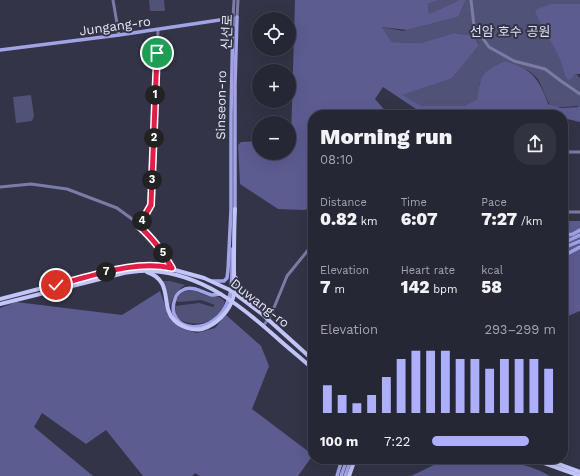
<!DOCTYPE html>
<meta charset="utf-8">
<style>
:root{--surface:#262735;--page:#323341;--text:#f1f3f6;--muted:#a4a5ad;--line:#424450;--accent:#adaffb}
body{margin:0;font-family:"Work Sans","Noto Sans KR",sans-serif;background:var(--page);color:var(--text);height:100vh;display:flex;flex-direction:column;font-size:15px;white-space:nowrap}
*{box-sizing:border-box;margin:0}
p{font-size:13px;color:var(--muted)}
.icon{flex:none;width:22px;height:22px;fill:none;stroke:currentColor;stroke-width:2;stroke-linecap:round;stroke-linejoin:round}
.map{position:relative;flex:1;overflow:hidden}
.sheet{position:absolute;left:308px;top:110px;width:260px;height:354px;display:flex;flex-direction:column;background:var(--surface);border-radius:16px;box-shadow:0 4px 16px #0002,0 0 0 1px var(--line)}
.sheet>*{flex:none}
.tools{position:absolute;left:252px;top:12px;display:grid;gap:8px}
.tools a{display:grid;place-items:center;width:44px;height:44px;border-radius:50%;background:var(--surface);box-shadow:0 4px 16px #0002,0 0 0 1px var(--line);font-size:20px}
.pin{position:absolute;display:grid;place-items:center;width:34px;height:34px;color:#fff;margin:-17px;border:2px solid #fff;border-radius:50%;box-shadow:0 1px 4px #0007}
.km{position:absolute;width:20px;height:20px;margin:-10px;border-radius:50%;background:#222;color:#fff;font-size:11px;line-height:20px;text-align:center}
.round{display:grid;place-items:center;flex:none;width:42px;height:42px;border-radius:16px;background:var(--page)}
.overview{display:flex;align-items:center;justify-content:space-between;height:68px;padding:0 12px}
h1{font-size:22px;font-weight:800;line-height:30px}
.metrics{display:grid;grid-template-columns:repeat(3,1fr);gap:6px;height:68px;padding:4px 12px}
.metrics div{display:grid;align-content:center}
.metrics b{font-size:17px;font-weight:800}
.metrics small{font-size:11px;font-weight:400}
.metrics p{font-size:11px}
.chart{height:112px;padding:8px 12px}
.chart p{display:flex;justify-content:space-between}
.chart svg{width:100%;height:72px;margin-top:4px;stroke:var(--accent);stroke-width:6}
ul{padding:0 12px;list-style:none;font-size:13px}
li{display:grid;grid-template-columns:64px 48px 1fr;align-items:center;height:30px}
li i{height:10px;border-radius:5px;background:var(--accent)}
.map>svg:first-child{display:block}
.green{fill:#515277}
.forest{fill:#5c5c91}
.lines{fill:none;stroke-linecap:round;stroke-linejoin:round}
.tertiary{stroke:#7a7ca6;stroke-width:3}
.secondary{stroke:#a1a3e6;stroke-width:3.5}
.primary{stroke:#c2c5f9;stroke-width:4}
.route-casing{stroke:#fff;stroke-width:8}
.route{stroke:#e11d48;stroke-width:5}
.labels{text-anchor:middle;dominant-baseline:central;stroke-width:4;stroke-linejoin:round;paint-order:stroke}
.street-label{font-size:13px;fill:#e6e7f3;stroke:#333447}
.park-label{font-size:13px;fill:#dfe0f1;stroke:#333447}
</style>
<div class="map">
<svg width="580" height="476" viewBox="0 0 580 476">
<rect width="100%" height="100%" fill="#333447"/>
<g class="green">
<path d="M149 0H164L165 11H150Z"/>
<path d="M439 0H459L429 14 428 4Z"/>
<path d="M466 0H580V4H551L559 56 580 78V109L577 106C570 106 558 109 552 106 545 102 543 84 536 77 529 69 515 64 506 61L480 82 477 101 464 106H422L401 95 451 79 479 44 474 36 454 33 420 43 390 42 382 27 403 31 458 17Z"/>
<path d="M31 95 34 116 32 121 16 123 13 97Z"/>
<path d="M162 281H170L185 285C176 291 173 296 170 307Z"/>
<path d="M192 290C197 291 203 295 208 296 216 297 220 295 225 302 223 308 219 314 214 318 204 326 187 325 177 318L175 306 199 303 213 307 215 305 201 300 179 302 175 301C179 293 183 291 192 290Z"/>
</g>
<g class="forest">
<path d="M295 0H439L428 4 429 14 459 0H466L458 17 407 30 382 27 391 42 420 43 454 33 474 36 479 45 451 79 402 95 422 106H464L477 100C481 74 481 72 506 61 532 69 539 78 548 104L561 108 580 107V122L563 118V115H549L529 111 526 113 489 115H425L383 87 375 99 389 115H313V208L304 210 278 209 240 184 238 145 241 142 259 141V153H289V139L291 138Z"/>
<path d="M551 4H580V74H574L572 78 568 80C563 73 563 64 559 57 552 41 540 26 535 10Z"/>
<path d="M563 221H580V311L563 318V271L569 270 563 252Z"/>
<path d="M160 291 168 314 183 329 197 333 215 328 226 315 261 346 269 366 252 409 313 455 298 476H200L195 473 192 476H143L106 430 86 444 42 413 34 427 93 476H0V308L16 302 122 315Z"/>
<path d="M479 459C504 461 528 463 550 476H411L442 461Z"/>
</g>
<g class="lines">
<g class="tertiary">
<path d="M113 0 119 35"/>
<path d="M471 0 474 26 489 47 514 61 545 69 561 81 580 94"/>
<path d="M237 17 238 0"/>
<path d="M233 18 234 0"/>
<path d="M563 152H580"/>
<path d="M0 187 31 184 67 189 117 208 132 219 154 240 161 249 172 269"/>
<path d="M563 212H580"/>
<path d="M139 226 151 205 158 30"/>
<path d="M264 325 271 315 287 276 313 244"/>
</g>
<g class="secondary">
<path d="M0 50 119 35 233 18 231 115V210L228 270 227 278 224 281H212"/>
<path d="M235 209V85L237 17"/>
<path d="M563 236 573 234 580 230"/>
<path d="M563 243 580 235"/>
<path d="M563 248 580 241"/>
<path d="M563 256 580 247"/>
<path d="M221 294C218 294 215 295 212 295 203 293 195 286 185 289 180 291 176 294 175 299 163 332 216 340 229 298 233 285 232 262 232 249"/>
<path d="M337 476 342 459"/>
<path d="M341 476 347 459"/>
<path d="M345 476 351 459"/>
</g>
<g class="primary">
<path d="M147 272C174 281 160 306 174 320 181 327 192 331 202 329 216 325 229 312 233 298 235 288 234 277 234 267 234 248 234 228 235 209"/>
<path d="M236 278C238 294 246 294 252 306"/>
<path d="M0 299 123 267 149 266 164 267 204 278 230 290 262 314 313 360"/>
<path d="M0 304 124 273C133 272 142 270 151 271 202 274 240 305 276 337 288 348 301 358 313 369"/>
<path d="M533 459 580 476"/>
<path d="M545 459 580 472"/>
<path d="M349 476 355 459"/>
</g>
</g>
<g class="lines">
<defs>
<path id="route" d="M56 285C95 276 132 260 172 268 161 250 155 241 139 226L151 205 157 53"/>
</defs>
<use href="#route" class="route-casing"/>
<use href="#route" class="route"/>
</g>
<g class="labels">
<g class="street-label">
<text transform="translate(115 26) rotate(-8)">Jungang-ro</text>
<text transform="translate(227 32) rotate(-88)">신선로</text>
<text transform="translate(221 105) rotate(-89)">Sinseon-ro</text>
<text transform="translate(260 303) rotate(38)">Duwang-ro</text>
</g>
<g class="park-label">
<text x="510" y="31">선암 호수 공원</text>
</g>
</g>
</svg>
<div class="tools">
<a><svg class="icon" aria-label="locate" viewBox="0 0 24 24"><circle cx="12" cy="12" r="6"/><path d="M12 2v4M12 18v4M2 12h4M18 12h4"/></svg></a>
<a>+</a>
<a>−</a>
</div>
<div class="pin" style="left:157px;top:53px;background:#1e9e55"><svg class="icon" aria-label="arrive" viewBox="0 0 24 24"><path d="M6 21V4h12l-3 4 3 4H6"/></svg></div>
<div class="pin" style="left:56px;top:285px;background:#d93025"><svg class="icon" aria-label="check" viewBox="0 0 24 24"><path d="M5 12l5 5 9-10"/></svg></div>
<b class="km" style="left:155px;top:95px">1</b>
<b class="km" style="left:154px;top:138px">2</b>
<b class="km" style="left:152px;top:180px">3</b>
<b class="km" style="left:142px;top:221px">4</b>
<b class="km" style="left:163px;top:253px">5</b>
<b class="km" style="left:106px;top:272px">7</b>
<section class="sheet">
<div class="overview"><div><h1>Morning run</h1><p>08:10</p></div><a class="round"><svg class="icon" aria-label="share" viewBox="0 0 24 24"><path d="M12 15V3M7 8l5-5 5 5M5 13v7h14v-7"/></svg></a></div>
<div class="metrics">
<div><p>Distance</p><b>0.82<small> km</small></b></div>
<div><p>Time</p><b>6:07</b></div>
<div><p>Pace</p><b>7:27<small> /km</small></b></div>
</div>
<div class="metrics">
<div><p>Elevation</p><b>7<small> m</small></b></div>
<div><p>Heart rate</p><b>142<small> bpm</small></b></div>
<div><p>kcal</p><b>58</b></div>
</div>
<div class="chart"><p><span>Elevation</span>293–299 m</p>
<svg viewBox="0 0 160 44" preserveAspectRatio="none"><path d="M5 44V27M15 44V33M25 44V38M35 44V33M45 44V22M55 44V11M65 44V6M75 44V6M85 44V6M95 44V11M105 44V11M115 44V17M125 44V11M135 44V11M145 44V11M155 44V17"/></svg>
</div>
<ul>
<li><b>100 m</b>7:22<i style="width:78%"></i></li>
</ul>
</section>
</div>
